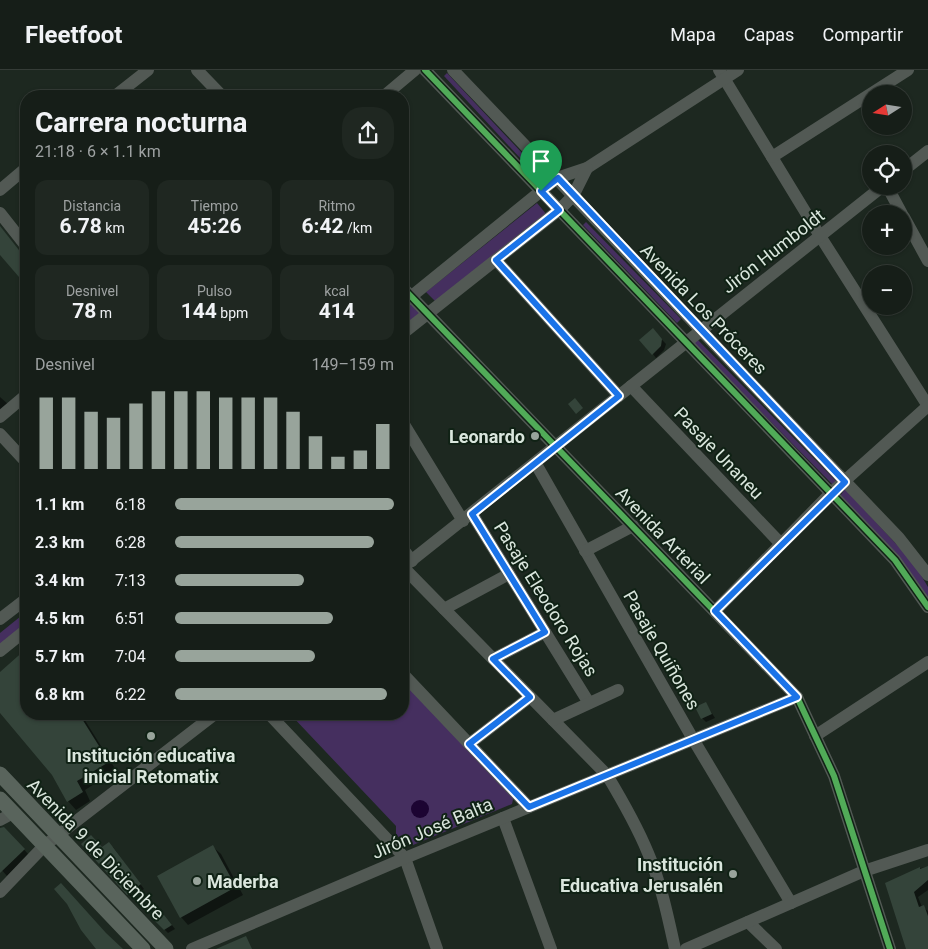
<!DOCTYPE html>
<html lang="es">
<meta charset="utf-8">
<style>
:root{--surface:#161e18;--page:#1f2721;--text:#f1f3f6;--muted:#9ea2a2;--line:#353c37;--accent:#98a49b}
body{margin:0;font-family:Roboto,sans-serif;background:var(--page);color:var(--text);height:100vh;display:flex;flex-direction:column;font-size:19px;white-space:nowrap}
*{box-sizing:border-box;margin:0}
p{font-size:16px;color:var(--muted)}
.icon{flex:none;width:28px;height:28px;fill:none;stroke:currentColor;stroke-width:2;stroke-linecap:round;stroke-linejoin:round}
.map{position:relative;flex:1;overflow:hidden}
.side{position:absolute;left:20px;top:20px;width:389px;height:630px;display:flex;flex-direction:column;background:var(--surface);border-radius:20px;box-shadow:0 1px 4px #0004,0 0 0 1px var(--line)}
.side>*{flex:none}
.needle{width:32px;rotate:258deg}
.buttons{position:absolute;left:862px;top:15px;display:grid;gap:10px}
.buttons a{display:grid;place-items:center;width:50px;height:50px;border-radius:50%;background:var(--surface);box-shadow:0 1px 4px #0004,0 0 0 1px var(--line);font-size:25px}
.pin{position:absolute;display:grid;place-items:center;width:42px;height:42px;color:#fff;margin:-51px -21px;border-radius:50% 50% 50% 0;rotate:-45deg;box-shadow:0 0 5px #0007}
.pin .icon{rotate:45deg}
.round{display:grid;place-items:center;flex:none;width:52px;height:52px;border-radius:20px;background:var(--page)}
.overview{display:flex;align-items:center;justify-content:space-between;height:85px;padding:0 15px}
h1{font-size:28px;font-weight:700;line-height:38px}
.metrics{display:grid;grid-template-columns:repeat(3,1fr);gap:8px;height:85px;padding:5px 15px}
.metrics div{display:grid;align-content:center;border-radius:12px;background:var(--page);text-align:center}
.metrics b{font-size:21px;font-weight:700}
.metrics small{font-size:14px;font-weight:400}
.metrics p{font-size:14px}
.chart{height:140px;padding:10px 15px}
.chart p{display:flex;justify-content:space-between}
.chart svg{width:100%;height:90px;margin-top:5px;stroke:var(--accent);stroke-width:6}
ul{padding:0 15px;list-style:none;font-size:16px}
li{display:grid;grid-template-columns:80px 60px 1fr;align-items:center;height:38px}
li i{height:12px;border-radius:6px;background:var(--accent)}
header{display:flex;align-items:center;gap:30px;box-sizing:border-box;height:70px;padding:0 25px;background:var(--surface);border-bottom:1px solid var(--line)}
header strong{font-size:24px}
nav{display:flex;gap:28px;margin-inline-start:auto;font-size:18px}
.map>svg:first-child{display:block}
.green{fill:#452f5f}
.water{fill:#1c0432}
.shadow{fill:#0007}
.building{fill:#34443a}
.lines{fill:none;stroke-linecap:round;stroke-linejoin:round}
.minor{stroke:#525954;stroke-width:12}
.major{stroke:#59645c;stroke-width:15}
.cycleway-casing{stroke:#102215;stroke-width:9}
.cycleway{stroke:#51ab58;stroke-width:6}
.route-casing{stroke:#fff;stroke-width:10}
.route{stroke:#1a73e8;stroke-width:6}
.poi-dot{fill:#98a49b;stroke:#102215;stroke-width:2}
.labels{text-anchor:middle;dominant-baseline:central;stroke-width:4;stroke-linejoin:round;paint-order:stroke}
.street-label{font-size:18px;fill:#dae6dd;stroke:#102215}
.poi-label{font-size:18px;font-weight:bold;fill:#dae6dd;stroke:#102215;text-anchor:end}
</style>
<header>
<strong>Fleetfoot</strong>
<nav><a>Mapa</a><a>Capas</a><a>Compartir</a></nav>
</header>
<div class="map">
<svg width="928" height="879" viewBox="0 0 928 879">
<rect width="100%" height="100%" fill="#1d2820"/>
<g class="green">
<path d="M447 3 538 100 534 103 444 6Z"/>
<path d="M537 133 547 145 437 233 426 222Z"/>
<path d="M586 152 681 249 677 253 583 155Z"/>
<path d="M412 233 422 245 403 260V241Z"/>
<path d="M697 269 837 412 833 415 694 274Z"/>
<path d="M845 419 913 492 928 517V529L840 426Z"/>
<path d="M26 542V555L0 576V563Z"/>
<path d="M403 608 514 725 512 734 413 775 402 771 396 764V756L290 644H402Z"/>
</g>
<circle class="water" cx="420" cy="739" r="9"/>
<g class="shadow">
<path d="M0 157 26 190V208L24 210 0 183Z"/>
<path d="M653 260 666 274 664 280 656 288 653 284Z"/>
<path d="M26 292V309L20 300Z"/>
<path d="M0 327 9 335 0 342Z"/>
<path d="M25 582 26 644H81L116 700 85 720 90 731 76 740 68 731 53 704 0 641V603Z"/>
<path d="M706 634 715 648 706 652 702 648Z"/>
<path d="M0 759 9 763 29 785 7 806 0 798Z"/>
<path d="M83 774 102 779 113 777 144 819 132 828Z"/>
<path d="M213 777 221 784 243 825 188 855 181 847Z"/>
<path d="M928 797V820L918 827 922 837 928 841V879H907L887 813 920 798Z"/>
<path d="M168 850 175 859 168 863 156 851Z"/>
</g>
<g class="building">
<path d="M0 156 26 189V201L19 207 0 185Z"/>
<path d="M653 258 662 269 661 276 652 285 639 270Z"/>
<path d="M575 328 583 338 576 344 568 334Z"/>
<path d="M26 579V644H79L109 692 77 711 83 722 67 732 52 705 0 643V602Z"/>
<path d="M706 632 712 644 701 649 695 637Z"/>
<path d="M4 757 25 779 0 803V758Z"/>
<path d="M91 765 102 777 109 772 141 814 127 825 81 774Z"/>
<path d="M213 775 236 817 180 848 157 806Z"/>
<path d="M928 796V810L914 822 919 837 924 835 928 846V879H906L885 813 920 797V799Z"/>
<path d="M61 813 106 863 123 879H96L81 860 67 834 54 819Z"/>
<path d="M164 845 172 855 164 860 154 850Z"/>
<path d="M246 866 252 879H216Z"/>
</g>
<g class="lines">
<g class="minor">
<path d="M197 0 222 26"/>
<path d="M425 0 895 490 928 537"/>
<path d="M453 0 899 468 928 505"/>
<path d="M719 0 820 166 928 336"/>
<path d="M115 26 148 0"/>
<path d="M384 26 415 0"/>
<path d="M772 87 908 0"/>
<path d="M904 100 928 81"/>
<path d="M887 116 902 144"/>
<path d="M0 120 26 98"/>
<path d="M0 143 26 176"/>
<path d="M904 147 928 191"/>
<path d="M496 190 619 326"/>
<path d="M402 217 797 627 834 706 890 879"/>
<path d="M402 234 557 108 587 98 738 0"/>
<path d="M402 264 559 140 573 126 587 98"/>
<path d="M631 316 781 474"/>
<path d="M0 347 26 325"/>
<path d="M402 351 463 451"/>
<path d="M0 364 26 392"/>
<path d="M536 394 693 669 791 833"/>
<path d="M472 444 589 633"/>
<path d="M402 478 412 491"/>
<path d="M585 481 633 456"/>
<path d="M403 497 607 705C622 730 637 756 648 783 661 813 668 847 675 879"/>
<path d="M402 498 883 116"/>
<path d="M444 539 509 504"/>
<path d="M715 541 831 423 928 336"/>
<path d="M0 549 26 529"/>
<path d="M0 581 26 560"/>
<path d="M493 589 545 562"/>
<path d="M402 603 529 737"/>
<path d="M269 644 405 788 437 879"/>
<path d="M553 650 618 620"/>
<path d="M815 666 928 592"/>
<path d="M469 674 530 627"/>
<path d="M503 748 551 879"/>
<path d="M0 750 13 743"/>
<path d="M0 822 44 776 215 644"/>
<path d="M748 852 776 879"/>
<path d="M192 879 405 788 797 627"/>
<path d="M686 879 864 801 928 780"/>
</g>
<g class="major">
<path d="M0 704 166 879"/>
<path d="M0 729 143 879"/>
</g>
<defs>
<g id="cycleway">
<path d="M425 0 895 490 928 537"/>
<path d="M402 217 797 627 834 706 890 879"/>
</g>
</defs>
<use href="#cycleway" class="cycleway-casing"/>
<use href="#cycleway" class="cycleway"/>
</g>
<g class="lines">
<defs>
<path id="route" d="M558 108 845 412 715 541 797 627 529 737 469 674 530 627 493 589 545 562 472 444 619 326 496 190 559 140 541 121Z"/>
</defs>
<use href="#route" class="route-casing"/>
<use href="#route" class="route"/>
</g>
<g class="poi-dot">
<circle cx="535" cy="366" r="5"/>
<circle cx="151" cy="666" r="5"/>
<circle cx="733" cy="804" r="5"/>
<circle cx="197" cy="811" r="5"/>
</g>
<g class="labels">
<g class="street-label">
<text transform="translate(773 181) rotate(-38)">Jirón Humboldt</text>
<text transform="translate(704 239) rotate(46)">Avenida Los Próceres</text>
<text transform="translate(719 383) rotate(46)">Pasaje Unaneu</text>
<text transform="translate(663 465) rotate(46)">Avenida Arterial</text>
<text transform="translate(546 529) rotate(58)">Pasaje Eleodoro Rojas</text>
<text transform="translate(662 580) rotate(60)">Pasaje Quiñones</text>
<text transform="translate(432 758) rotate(-23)">Jirón José Balta</text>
<text transform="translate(96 779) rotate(46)">Avenida 9 de Diciembre</text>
</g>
<g class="poi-label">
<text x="525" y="366">Leonardo</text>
<text x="151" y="685" text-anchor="middle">Institución educativa<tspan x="151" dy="21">inicial Retomatix</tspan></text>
<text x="723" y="794">Institución<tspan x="723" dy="21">Educativa Jerusalén</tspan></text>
<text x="207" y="811" text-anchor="start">Maderba</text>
</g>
</g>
</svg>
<div class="buttons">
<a><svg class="needle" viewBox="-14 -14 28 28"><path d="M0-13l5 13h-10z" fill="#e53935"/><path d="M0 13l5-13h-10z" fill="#9ea2a2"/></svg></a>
<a><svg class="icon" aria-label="locate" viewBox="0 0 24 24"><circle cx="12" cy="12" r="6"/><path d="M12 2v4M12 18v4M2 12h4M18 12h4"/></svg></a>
<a>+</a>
<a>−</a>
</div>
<div class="pin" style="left:541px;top:121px;background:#1e9e55"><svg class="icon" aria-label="arrive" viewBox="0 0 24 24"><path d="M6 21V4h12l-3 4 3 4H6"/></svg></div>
<section class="side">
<div class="overview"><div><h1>Carrera nocturna</h1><p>21:18 · 6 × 1.1 km</p></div><a class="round"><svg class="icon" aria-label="share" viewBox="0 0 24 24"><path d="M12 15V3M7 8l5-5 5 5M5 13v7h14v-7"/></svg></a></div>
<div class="metrics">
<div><p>Distancia</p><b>6.78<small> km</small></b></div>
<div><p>Tiempo</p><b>45:26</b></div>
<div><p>Ritmo</p><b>6:42<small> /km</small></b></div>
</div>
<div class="metrics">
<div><p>Desnivel</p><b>78<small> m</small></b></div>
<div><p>Pulso</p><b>144<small> bpm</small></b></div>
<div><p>kcal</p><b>414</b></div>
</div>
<div class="chart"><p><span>Desnivel</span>149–159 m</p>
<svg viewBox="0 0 160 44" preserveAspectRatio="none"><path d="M5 44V9M15 44V9M25 44V16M35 44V19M45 44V12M55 44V6M65 44V6M75 44V6M85 44V9M95 44V9M105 44V9M115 44V16M125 44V28M135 44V38M145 44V35M155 44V22"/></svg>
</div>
<ul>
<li><b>1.1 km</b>6:18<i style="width:100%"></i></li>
<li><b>2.3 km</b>6:28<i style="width:91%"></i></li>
<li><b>3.4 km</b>7:13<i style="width:59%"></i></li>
<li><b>4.5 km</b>6:51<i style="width:72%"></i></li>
<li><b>5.7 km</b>7:04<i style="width:64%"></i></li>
<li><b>6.8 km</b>6:22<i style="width:97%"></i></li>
</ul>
</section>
</div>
